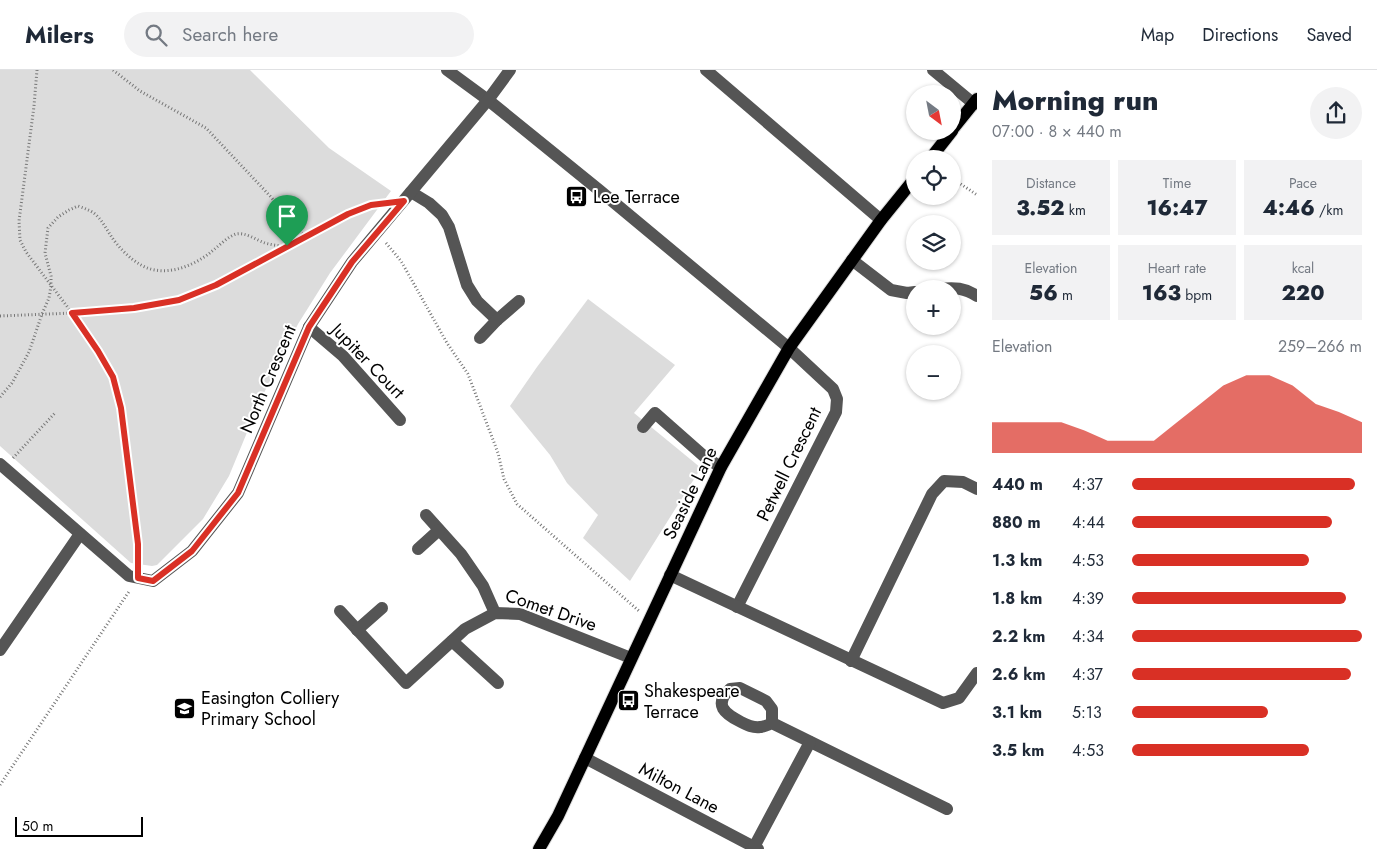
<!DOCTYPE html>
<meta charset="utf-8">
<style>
:root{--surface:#fff;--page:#f2f2f3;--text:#1f2937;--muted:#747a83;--line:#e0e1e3;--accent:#d93025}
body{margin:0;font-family:Jost,sans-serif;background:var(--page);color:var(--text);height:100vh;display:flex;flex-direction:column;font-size:19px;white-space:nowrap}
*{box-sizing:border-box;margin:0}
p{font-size:16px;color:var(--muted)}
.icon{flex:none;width:28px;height:28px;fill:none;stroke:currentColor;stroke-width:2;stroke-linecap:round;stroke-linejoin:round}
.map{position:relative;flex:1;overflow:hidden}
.details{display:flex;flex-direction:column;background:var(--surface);width:400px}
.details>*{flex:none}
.needle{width:32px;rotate:148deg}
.controls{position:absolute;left:906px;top:15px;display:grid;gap:10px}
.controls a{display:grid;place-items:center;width:55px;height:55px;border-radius:50%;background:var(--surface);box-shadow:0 1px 4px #0004;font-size:25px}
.scale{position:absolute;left:15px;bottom:12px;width:128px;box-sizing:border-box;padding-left:5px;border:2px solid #000;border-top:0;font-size:14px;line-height:18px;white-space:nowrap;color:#000;-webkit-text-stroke:4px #fff;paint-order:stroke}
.pin{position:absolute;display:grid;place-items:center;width:42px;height:42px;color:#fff;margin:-51px -21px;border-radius:50% 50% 50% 0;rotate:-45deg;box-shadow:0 0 5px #0007}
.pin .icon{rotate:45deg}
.round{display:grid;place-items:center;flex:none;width:52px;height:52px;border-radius:26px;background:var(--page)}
.headline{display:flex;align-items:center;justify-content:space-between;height:85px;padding:0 15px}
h1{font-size:28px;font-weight:800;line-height:38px}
.stats{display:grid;grid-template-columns:repeat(3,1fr);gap:8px;height:85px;padding:5px 15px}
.stats div{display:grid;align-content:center;border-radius:0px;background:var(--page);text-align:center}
.stats b{font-size:21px;font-weight:800}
.stats small{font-size:14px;font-weight:400}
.stats p{font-size:14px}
.chart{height:140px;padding:10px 15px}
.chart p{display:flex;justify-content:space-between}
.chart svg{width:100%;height:90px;margin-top:5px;fill:var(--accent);opacity:.7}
ul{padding:0 15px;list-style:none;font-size:16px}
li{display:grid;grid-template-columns:80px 60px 1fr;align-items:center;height:38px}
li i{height:12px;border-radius:6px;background:var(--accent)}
header{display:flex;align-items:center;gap:30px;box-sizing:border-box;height:70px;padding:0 25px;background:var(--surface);border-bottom:1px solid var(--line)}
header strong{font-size:24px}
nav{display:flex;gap:28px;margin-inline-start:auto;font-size:18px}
.search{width:350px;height:45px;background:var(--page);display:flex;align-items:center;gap:12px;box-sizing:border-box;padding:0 18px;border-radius:28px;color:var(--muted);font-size:19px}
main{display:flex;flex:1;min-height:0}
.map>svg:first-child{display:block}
.green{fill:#dcdcdc}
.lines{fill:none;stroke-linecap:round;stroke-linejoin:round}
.major-casing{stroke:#dbdbdb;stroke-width:14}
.path{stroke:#777;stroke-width:3;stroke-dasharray:1 2.5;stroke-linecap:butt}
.minor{stroke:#555;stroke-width:12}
.major{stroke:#000;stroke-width:12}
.route-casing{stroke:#fff;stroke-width:10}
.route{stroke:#d93025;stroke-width:6}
.labels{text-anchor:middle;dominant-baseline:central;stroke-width:4;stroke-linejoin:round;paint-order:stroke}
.poi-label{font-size:18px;fill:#000;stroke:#fff;text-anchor:start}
.street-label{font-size:18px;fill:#000;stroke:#fff}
</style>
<header>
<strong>Milers</strong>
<div class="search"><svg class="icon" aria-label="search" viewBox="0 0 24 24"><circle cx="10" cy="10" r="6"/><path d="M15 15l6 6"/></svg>Search here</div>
<nav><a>Map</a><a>Directions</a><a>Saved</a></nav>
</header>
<main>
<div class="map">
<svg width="977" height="779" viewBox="0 0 977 779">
<rect width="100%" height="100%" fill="#fff"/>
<g class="green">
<path d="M0 0H250L329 78 391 121 330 203 298 254 260 331 229 406 203 449 157 495 152 496 131 493 0 376Z"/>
<path d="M588 229 675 295 634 343 701 398 630 511 583 468 598 445 567 413 550 385 510 336 537 297Z"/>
</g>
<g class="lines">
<defs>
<g id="major">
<path d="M952 60 977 29"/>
<path d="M930 89 952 61"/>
<path d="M539 779 558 746 721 397 789 278 881 150 915 108"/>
</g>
</defs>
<use href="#major" class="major-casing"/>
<g class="path">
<path d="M37 0 34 36 19 151 20 170 26 182 72 243 98 281 113 307 121 338 138 474V494"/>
<path d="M113 0 140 21 206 58 271 127 305 167"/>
<path d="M952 108 977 125"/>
<path d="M386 173 401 191 447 273 468 304 498 383 504 409 517 434 639 541"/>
<path d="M0 246 72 243 134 238 179 230 216 215 348 144 371 135 383 134"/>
<path d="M0 327 12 313 29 282 42 244 49 228 51 216V206L45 183 48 158 58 147 69 140 78 136C86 139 93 141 98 147 103 152 107 160 111 166 118 177 130 189 141 195 164 208 192 197 211 182 219 176 227 167 236 164 246 162 256 170 265 173 272 175 279 176 287 176"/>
<path d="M13 388 55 343"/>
<path d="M0 715 130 520"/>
</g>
<g class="minor">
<path d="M447 0 488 30 599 120 789 278 833 319 837 329 836 342 737 537"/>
<path d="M706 0 881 150"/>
<path d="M933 0 974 34"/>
<path d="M411 122 429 133 442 145 449 157 467 215 477 231 497 250"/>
<path d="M852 190 891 220 907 223 915 222"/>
<path d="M940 219C954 217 965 218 977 226"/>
<path d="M309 257 343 286 400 350"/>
<path d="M480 268 497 250 519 231"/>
<path d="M643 357 655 343 706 388 721 397"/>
<path d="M0 394 129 506 153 511 192 481 238 423 309 257 352 192 488 30 510 0"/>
<path d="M426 445 461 484 483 516 495 543"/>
<path d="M418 479 439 460"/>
<path d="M670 505 943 633 959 628 977 603"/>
<path d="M340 541 406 613 465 559 495 543 520 544 631 588"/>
<path d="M357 560 382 538"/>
<path d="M452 571 498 613"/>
<path d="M0 580 80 464"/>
<path d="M851 591 932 424 944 411 963 412 977 419"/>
<path d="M772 653V639L766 631 740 618 730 619C713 635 725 644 741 652 747 655 753 658 760 657 764 657 768 655 772 653L947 739"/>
<path d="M585 688 758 779"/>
<path d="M754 777 810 672"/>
</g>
<use href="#major" class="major"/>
</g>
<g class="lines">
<defs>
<path id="route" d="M404 131 352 192 309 257 238 423 192 481 153 511 138 508V474L121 338 113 307 98 281 72 243 134 238 179 230 216 215 348 144 371 135Z"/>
</defs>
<use href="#route" class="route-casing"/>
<use href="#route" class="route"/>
</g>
<defs>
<symbol id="bus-square" viewBox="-11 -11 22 22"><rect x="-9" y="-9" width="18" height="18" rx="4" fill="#000" stroke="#fff"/><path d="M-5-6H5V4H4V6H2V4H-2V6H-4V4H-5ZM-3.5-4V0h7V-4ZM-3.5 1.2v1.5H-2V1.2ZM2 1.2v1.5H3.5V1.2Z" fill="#fff"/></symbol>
<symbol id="school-square" viewBox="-11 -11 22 22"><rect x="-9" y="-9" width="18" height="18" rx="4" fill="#000" stroke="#fff"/><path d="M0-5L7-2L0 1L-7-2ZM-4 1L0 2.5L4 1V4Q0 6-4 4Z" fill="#fff"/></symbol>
</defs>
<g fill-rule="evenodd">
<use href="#bus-square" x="564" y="114" width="25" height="25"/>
<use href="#bus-square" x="616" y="618" width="25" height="25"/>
<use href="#school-square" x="172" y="626" width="25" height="25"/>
</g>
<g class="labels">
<g class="poi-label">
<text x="593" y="127">Lee Terrace</text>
<text x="644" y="621">Shakespeare<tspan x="644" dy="21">Terrace</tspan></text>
<text x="201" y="628">Easington Colliery<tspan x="201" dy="21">Primary School</tspan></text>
</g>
<g class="street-label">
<text transform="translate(368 291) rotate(46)">Jupiter Court</text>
<text transform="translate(268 309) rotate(-67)">North Crescent</text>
<text transform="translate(789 394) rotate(-64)">Petwell Crescent</text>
<text transform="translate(690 423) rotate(-64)">Seaside Lane</text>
<text transform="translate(551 540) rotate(19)">Comet Drive</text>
<text transform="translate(679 718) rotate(28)">Milton Lane</text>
</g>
</g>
</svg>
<div class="controls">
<a><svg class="needle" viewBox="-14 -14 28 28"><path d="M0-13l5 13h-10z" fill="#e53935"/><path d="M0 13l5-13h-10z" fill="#747a83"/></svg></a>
<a><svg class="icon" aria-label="locate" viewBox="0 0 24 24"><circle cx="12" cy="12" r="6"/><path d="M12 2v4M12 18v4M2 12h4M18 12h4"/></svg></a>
<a><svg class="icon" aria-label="layers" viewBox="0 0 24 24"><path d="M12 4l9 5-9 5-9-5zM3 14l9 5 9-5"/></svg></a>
<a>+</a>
<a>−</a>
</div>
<div class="scale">50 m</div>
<div class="pin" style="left:287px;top:176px;background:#1e9e55"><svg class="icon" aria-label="arrive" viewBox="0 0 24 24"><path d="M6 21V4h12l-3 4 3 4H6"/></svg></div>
</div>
<section class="details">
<div class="headline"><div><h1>Morning run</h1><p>07:00 · 8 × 440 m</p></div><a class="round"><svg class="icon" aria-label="share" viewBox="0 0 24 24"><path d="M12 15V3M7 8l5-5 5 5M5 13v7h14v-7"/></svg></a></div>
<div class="stats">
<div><p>Distance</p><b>3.52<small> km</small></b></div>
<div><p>Time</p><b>16:47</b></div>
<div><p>Pace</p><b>4:46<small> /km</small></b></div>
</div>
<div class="stats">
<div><p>Elevation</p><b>56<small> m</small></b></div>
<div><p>Heart rate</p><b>163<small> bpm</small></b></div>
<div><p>kcal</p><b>220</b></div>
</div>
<div class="chart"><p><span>Elevation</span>259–266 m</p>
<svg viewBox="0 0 160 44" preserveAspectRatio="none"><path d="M0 44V29L10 29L20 29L30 29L40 33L50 38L60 38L70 38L80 29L90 20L100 11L110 6L120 6L130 11L140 20L150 24L160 29V44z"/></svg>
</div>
<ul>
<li><b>440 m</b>4:37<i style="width:97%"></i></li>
<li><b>880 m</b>4:44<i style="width:87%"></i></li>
<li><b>1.3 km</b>4:53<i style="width:77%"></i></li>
<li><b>1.8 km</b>4:39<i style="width:93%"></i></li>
<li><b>2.2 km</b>4:34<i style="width:100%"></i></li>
<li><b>2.6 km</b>4:37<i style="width:95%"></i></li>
<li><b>3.1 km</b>5:13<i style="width:59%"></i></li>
<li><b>3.5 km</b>4:53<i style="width:77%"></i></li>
</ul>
</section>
</main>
